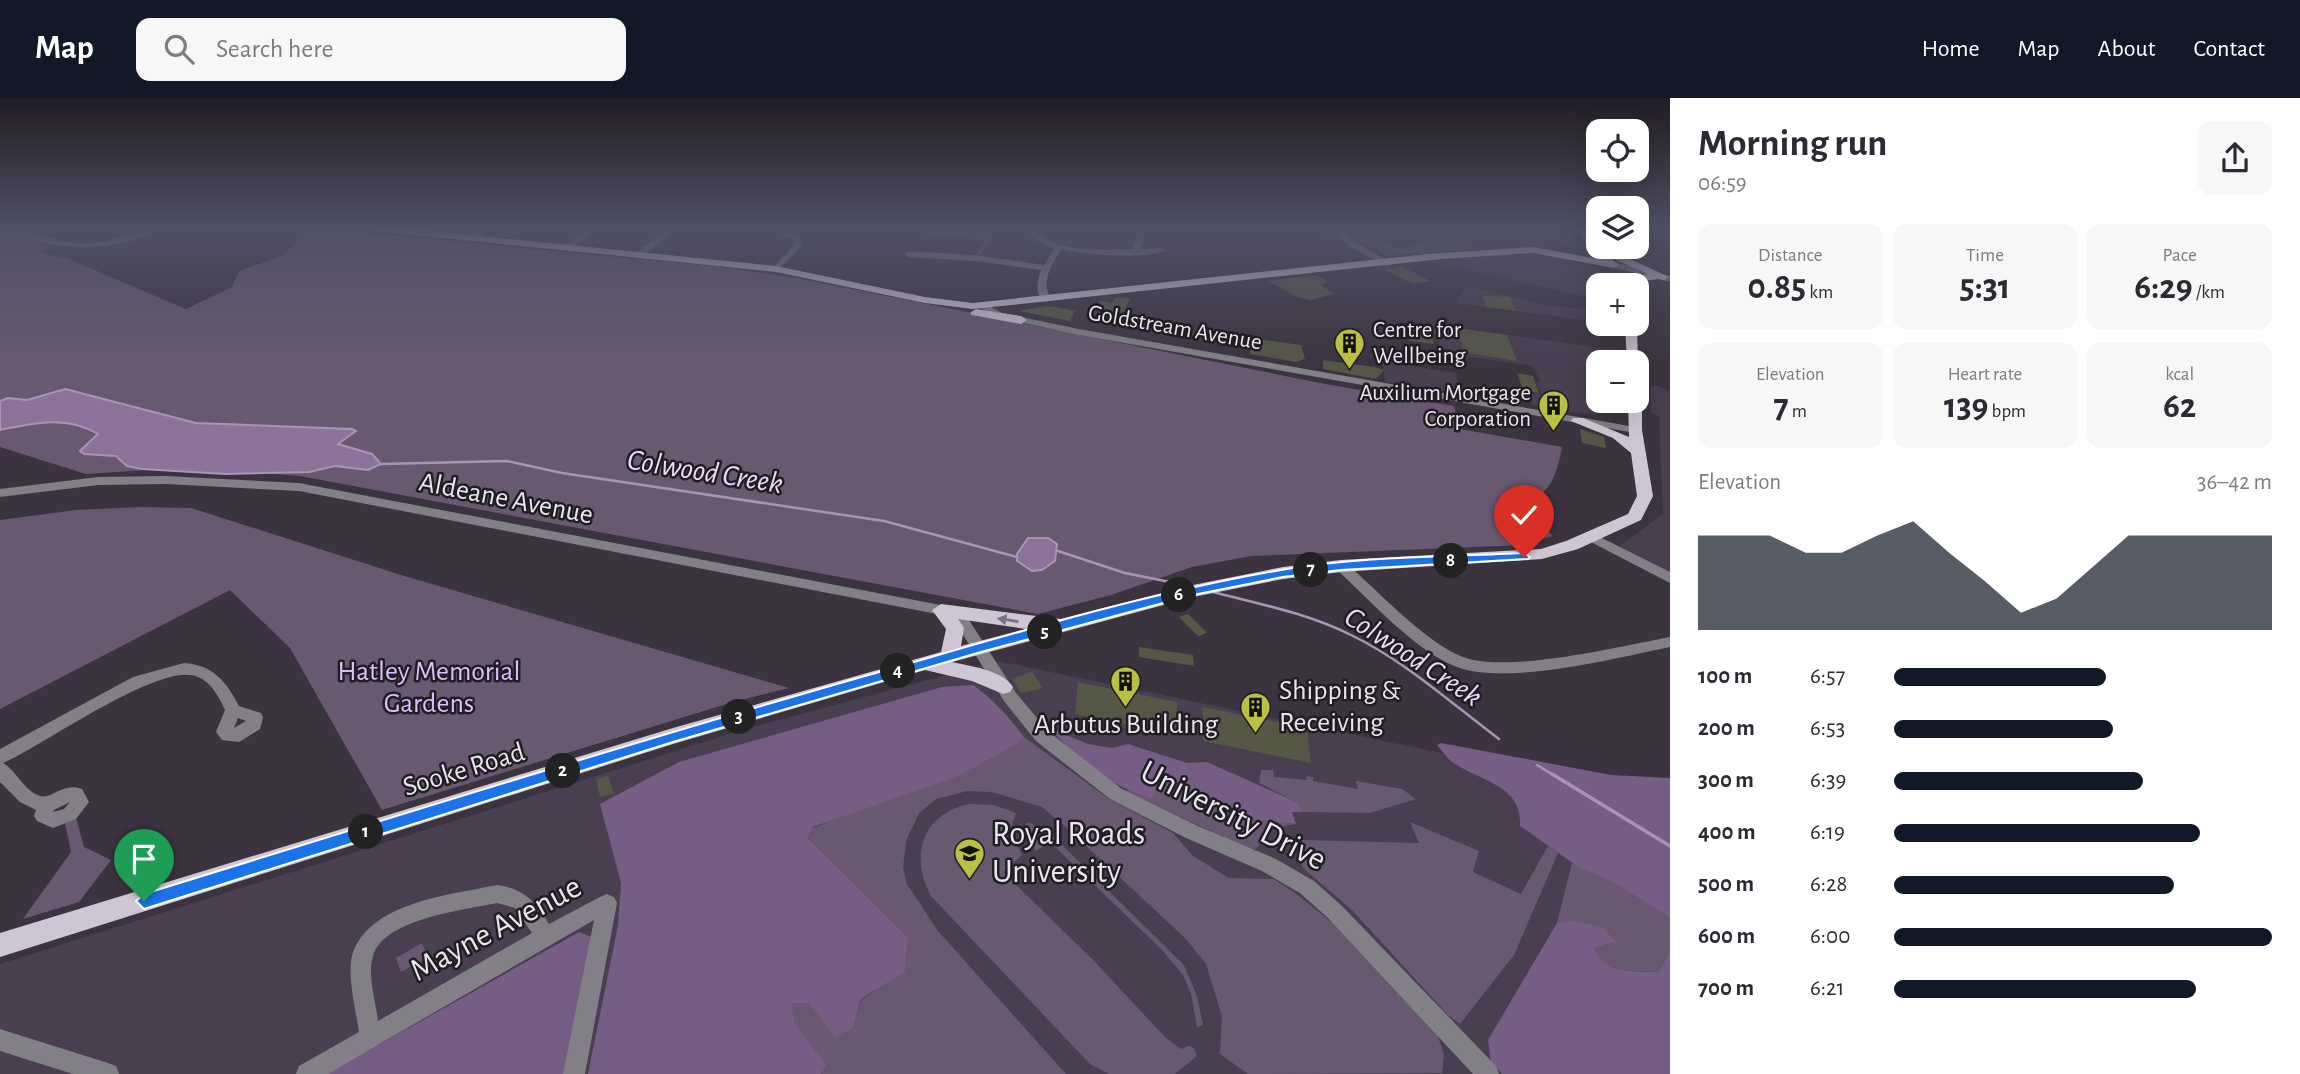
<!DOCTYPE html>
<meta charset="utf-8">
<style>
:root{--surface:#fff;--page:#f7f7f7;--text:#2b2b33;--muted:#7c7c81;--accent:#111827}
body{margin:0;font-family:"Alegreya Sans",sans-serif;background:var(--page);color:var(--text);height:100vh;display:flex;flex-direction:column;font-size:26px;white-space:nowrap}
*{box-sizing:border-box;margin:0}
p{font-size:23px;color:var(--muted)}
.icon{flex:none;width:38px;height:38px;fill:none;stroke:currentColor;stroke-width:2;stroke-linecap:round;stroke-linejoin:round}
.map{position:relative;flex:1;overflow:hidden}
.details{display:flex;flex-direction:column;background:var(--surface);width:630px}
.details>*{flex:none}
.fabs{position:absolute;left:1586px;top:21px;display:grid;gap:14px}
.fabs a{display:grid;place-items:center;width:63px;height:63px;border-radius:14px;background:var(--surface);box-shadow:0 7px 28px #0002;font-size:35px}
.pin{position:absolute;display:grid;place-items:center;width:60px;height:60px;color:#fff;margin:-72px -30px;border-radius:50% 50% 50% 0;rotate:-45deg;box-shadow:0 0 7px #0007}
.pin .icon{rotate:45deg}
.km{position:absolute;width:35px;height:35px;margin:-18px;border-radius:50%;background:#222;color:#fff;font-size:19px;line-height:35px;text-align:center}
.round{display:grid;place-items:center;flex:none;width:74px;height:74px;border-radius:14px;background:var(--page)}
.summary{display:flex;align-items:center;justify-content:space-between;height:119px;padding:0 28px}
h1{font-size:38px;font-weight:700;line-height:52px}
.metrics{display:grid;grid-template-columns:repeat(3,1fr);gap:10px;height:119px;padding:7px 28px}
.metrics div{display:grid;align-content:center;border-radius:14px;background:var(--page);text-align:center}
.metrics b{font-size:35px;font-weight:700}
.metrics small{font-size:19px;font-weight:400}
.metrics p{font-size:19px}
.chart{height:196px;padding:14px 28px}
.chart p{display:flex;justify-content:space-between}
.chart svg{width:100%;height:126px;margin-top:7px;fill:var(--accent);opacity:.7}
ul{padding:0 28px;list-style:none;font-size:23px}
li{display:grid;grid-template-columns:112px 84px 1fr;align-items:center;height:52px}
li i{height:18px;border-radius:9px;background:var(--accent)}
header{display:flex;align-items:center;gap:42px;box-sizing:border-box;height:98px;padding:0 35px;background:var(--accent);color:#fff}
header strong{font-size:33px}
nav{display:flex;gap:38px;margin-inline-start:auto;font-size:24px}
.search{width:490px;height:63px;background:var(--page);display:flex;align-items:center;gap:18px;box-sizing:border-box;padding:0 24px;border-radius:14px;color:var(--muted);font-size:26px}
main{display:flex;flex:1;min-height:0}
.map>svg:first-child{display:block}
.built{fill:#4a3e51}
.green{fill:#685970}
.forest{fill:#765d83}
.water{fill:#8d739a;stroke:#a995b3;stroke-width:2}
.lines{fill:none;stroke-linecap:round;stroke-linejoin:round}
.stream-far1{stroke:#a995b3;stroke-width:2.5}
.stream{stroke:#a995b3;stroke-width:3.5}
.building{fill:#555646}
.minor{fill:#837f86;fill-rule:evenodd}
.major{fill:#cfc6d5;fill-rule:evenodd}
.oneway{fill:#78727c}
.route{fill:#1a73e8;stroke:#fff;stroke-width:2}
.labels{text-anchor:middle;dominant-baseline:central;stroke-width:5;stroke-linejoin:round;paint-order:stroke}
.far-street-label{font-size:23px;fill:#eae4ed;stroke:#201d23}
.far-poi-label{font-size:23px;fill:#eae4ed;stroke:#201d23;text-anchor:start}
.street-label{font-size:28px;fill:#eae4ed;stroke:#201d23}
.park-label{font-size:28px;fill:#e4bbfa;stroke:#201d23}
.poi-label{font-size:28px;fill:#eae4ed;stroke:#201d23;text-anchor:start}
.water-label{font-size:30px;font-style:italic;fill:#efd7fd;stroke:#201d23}
.near-street-label{font-size:33px;fill:#eae4ed;stroke:#201d23}
.near-poi-label{font-size:33px;fill:#eae4ed;stroke:#201d23;text-anchor:start}
</style>
<header>
<strong>Map</strong>
<div class="search"><svg class="icon" aria-label="search" viewBox="0 0 24 24"><circle cx="10" cy="10" r="6"/><path d="M15 15l6 6"/></svg>Search here</div>
<nav><a>Home</a><a>Map</a><a>About</a><a>Contact</a></nav>
</header>
<main>
<div class="map">
<svg width="1670" height="976" viewBox="0 0 1670 976">
<rect width="100%" height="100%" fill="#3c3341"/>
<g class="built">
<path d="M1301 130H1571L1575 136 1565 147 1549 151 1505 148 1438 155 1412 140 1357 146 1349 140 1300 132Z"/>
<path d="M1511 156H1534L1597 169 1603 187H1598V201L1428 164Z"/>
<path d="M1466 188 1551 208 1598 212V224L1456 205Z"/>
<path d="M1430 226 1616 252V264H1598V303H1613L1612 311 1592 317 1532 307 1527 295 1541 296 1536 284H1540L1533 268 1443 255Z"/>
<path d="M1382 263 1456 275 1461 296 1385 284Z"/>
<path d="M1655 287 1670 293V475L1618 449 1663 416 1659 318 1651 315V290Z"/>
<path d="M998 563 1548 677 1670 698V976H0V866L745 631Z"/>
</g>
<g class="green">
<path d="M311 130 712 168 792 179 1325 286 1454 308 1460 331 1562 349C1558 372 1552 393 1530 404L1552 438 1526 447 1251 458 1192 469 1111 497 1038 516 300 378 191 369 86 376 0 349V134C20 134 32 145 50 148L39 154 69 161 186 211 232 189 239 173 284 157Z"/>
<path d="M924 130H997L980 157H976L985 142 920 135Z"/>
<path d="M140 409 191 410 401 477 789 590 733 604 382 712 290 550 230 492 0 611V422L77 412Z"/>
<path d="M1024 639 1109 701 1173 735 1193 758 1229 780 1274 781 1295 795 1335 827 1436 932 1444 957 1442 975 1248 976 1220 956 1222 918 1206 866 1186 841 1068 731 1042 709 992 694 967 693 936 701 919 715 906 743 903 770 907 786 938 833 1066 976H821L827 967 793 925 792 905H809L853 930 861 902 905 873 908 839 808 740 813 730 1019 645Z"/>
<path d="M1261 672H1273L1274 679 1307 682 1306 678 1313 679V683L1358 691 1356 683 1402 691 1416 701 1370 715 1304 714 1297 704 1259 685Z"/>
<path d="M1178 684C1222 707 1245 723 1296 726L1272 730 1256 751 1247 750 1125 693Z"/>
<path d="M970 706 994 707 1016 715 1010 732 1022 757 1003 774 1095 864 1165 939 1181 951 1189 948 1194 950 1197 958 1175 976H1109L1090 966 931 798C909 758 922 715 970 706Z"/>
<path d="M76 720 84 749 111 762 79 804 23 821 71 754 65 725Z"/>
<path d="M1028 724 1044 732 1061 746 1184 867 1197 898 1203 927 1197 929 1191 896 1183 877 1163 853 1050 744 1036 753 1028 744 1022 732Z"/>
<path d="M1410 724 1479 753 1473 774 1521 796 1548 748 1558 755 1514 857 1460 926 1448 917 1352 812 1303 770 1298 756 1301 742 1419 745Z"/>
<path d="M1572 765 1614 785 1670 820V851L1659 874C1632 873 1606 877 1592 850L1617 844 1604 830 1557 825Z"/>
<path d="M422 845 428 859 401 874 396 860Z"/>
</g>
<g class="forest">
<path d="M973 587C994 602 1009 619 1024 639L1019 645 958 678 813 729 808 740 908 839 905 874 861 901 853 930 835 939 809 905H792L794 925 827 967 821 976H588L618 827 621 785 600 706 679 664 942 589Z"/>
<path d="M1049 630 1088 646 1112 650 1128 646 1187 665 1207 664 1297 704 1304 714H1292L1296 726C1274 724 1256 723 1236 714 1209 703 1188 683 1159 686L1152 700C1107 688 1081 663 1049 630Z"/>
<path d="M1441 645 1611 677 1670 680V820L1614 785 1577 768 1520 728C1523 687 1479 683 1452 664 1447 660 1442 653 1437 647Z"/>
<path d="M1575 823 1604 830 1617 844 1593 850C1606 877 1632 873 1659 874L1670 851V976H1502L1491 964 1488 942 1557 825Z"/>
<path d="M579 834 594 840 566 976H327Z"/>
</g>
<g class="water">
<path d="M65 291 196 325 352 331 356 333 338 346 372 356 381 366 368 372 335 368 309 374 225 376 142 371 127 368 116 358 84 356 80 353 98 336C67 317 34 325 0 332V303L8 300 27 302Z"/>
<path d="M1028 440H1048L1057 446 1055 463 1042 472 1032 473 1017 463V456Z"/>
</g>
<g class="lines">
<g class="stream-far1">
<path d="M381 366 507 363 562 375 884 423 1017 459"/>
<path d="M1058 453 1125 475 1190 488"/>
<path d="M1213 494C1259 506 1307 515 1351 537 1405 563 1451 605 1499 641"/>
<path d="M1537 667 1555 678"/>
</g>
<path class="stream" d="M1552 676 1670 748"/>
</g>
<g class="building">
<path d="M1460 142 1475 150 1387 158 1365 145 1386 143 1396 149Z"/>
<path d="M1401 168 1430 183 1413 186 1384 171Z"/>
<path d="M1317 177 1328 184 1321 187 1334 196 1310 202 1297 199 1268 183Z"/>
<path d="M1482 198 1510 199 1516 213 1486 209Z"/>
<path d="M1116 199 1130 201 1123 215 1098 210 1100 203 1112 205Z"/>
<path d="M1046 208 1054 209 1075 213 1070 223 1019 213Z"/>
<path d="M1407 225 1429 228 1434 246 1410 243Z"/>
<path d="M1457 230 1507 237 1517 263 1473 256 1463 251Z"/>
<path d="M1251 240 1301 247 1305 261 1296 264 1250 256Z"/>
<path d="M1323 262 1375 269 1384 272 1376 281 1323 271Z"/>
<path d="M1517 275 1533 278 1539 295 1523 292Z"/>
<path d="M1580 331 1604 339 1606 350 1582 345Z"/>
<path d="M1188 516 1207 535 1198 538 1179 519Z"/>
<path d="M1139 549 1193 557 1194 568 1139 559Z"/>
<path d="M1032 574 1043 590 1021 595 1012 581Z"/>
<path d="M1078 584 1177 604V637L1075 616Z"/>
<path d="M1203 609 1307 630 1311 665 1203 643Z"/>
<path d="M608 678 614 695 600 699 596 681Z"/>
</g>
<g class="lines">
<g class="minor">
<path d="M0 130C28 130 53 145 81 145 96 145 111 143 125 138 136 135 145 130 157 130 128 150 83 153 49 146 32 142 17 135 0 134Z"/>
<path d="M484 130H493L475 142H469V138Z"/>
<path d="M591 130H600L569 152H563V148Z"/>
<path d="M668 130H677L642 159H636V155Z"/>
<path d="M1025 130H1033C1055 156 1101 152 1133 151L1137 136 1131 130H1140L1145 135 1141 151 1161 150 1165 152C1147 162 1083 157 1061 151 1052 167 1040 183 1051 201L1046 204C1034 197 1037 183 1041 172L975 163 909 159 905 156 909 153 975 157 1044 167 1054 150 1034 141Z"/>
<path d="M1340 130H1348L1346 137 1356 145 1394 166 1387 168 1350 149 1338 138Z"/>
<path d="M782 133 800 138 802 147 776 174 772 171 794 147 793 141 782 137Z"/>
<path d="M1614 164 1670 178V184L1611 169 1610 167Z"/>
<path d="M984 205 1002 215 1079 231 1635 329 1641 332 1635 335 1079 237 996 219 981 210 979 208Z"/>
<path d="M166 378 299 385 946 508 967 519 1016 595 1048 633 1122 691 1198 728 1276 761 1314 783 1342 808 1496 968 1499 976H1473L1328 820 1300 795 1262 773 1186 740 1110 701 1036 643 1004 603 957 527 937 516 299 393 166 386 98 387 0 399V391L98 379Z"/>
<path d="M1592 435 1670 474V485L1587 442 1585 439 1587 436Z"/>
<path d="M1341 464 1346 465C1377 492 1426 545 1463 559 1507 576 1622 548 1670 539V549C1616 560 1507 588 1457 569 1416 554 1369 501 1336 471L1334 468 1336 465Z"/>
<path d="M184 565C213 567 226 583 239 608L261 615 263 619 260 631 239 644 222 642 216 634 225 612C219 599 212 585 198 579 161 562 42 649 3 665 17 673 23 692 40 698 53 702 61 684 82 691L89 704 76 721 53 730 37 723 34 718 36 712 20 704 0 684V651L133 579ZM238 620 246 623 234 630ZM70 704 64 711 53 714 54 712Z"/>
<path d="M497 787C524 791 535 803 549 826L600 799 607 796 614 799 617 805 585 976H563L594 822 328 976H296L299 968 359 934C356 913 347 878 352 858 368 804 450 797 497 787ZM497 805 515 810 532 835 378 923C376 904 367 877 373 858 383 821 464 812 497 805Z"/>
<path d="M0 931 108 965 116 968 119 976H73L0 953Z"/>
</g>
<g class="major">
<path d="M371 130H403L776 168 925 199 973 205 1427 156 1533 149 1598 161 1576 130H1586L1598 149 1619 167 1614 170 1533 155 1441 161 973 211 925 205 776 174 376 133Z"/>
<path d="M1609 155H1617L1669 179 1664 182 1658 181 1616 187V183L1648 176 1609 159Z"/>
<path d="M976 211 1021 218 1027 222 1021 226 972 217 970 215Z"/>
<path d="M1625 226H1637L1638 267 1627 264Z"/>
<path d="M1636 299 1642 303V332L1653 398 1641 422 1578 451 1542 461 1341 474 1283 481 1193 499 952 564C969 568 1003 572 1013 589L1010 594 1003 596 972 583 925 572 673 646 0 859V835L673 630 941 554 946 531 932 512 941 506 1061 521 1193 487 1283 469 1341 462 1541 451 1566 443 1628 416 1637 398 1631 355 1613 340 1571 323 1573 320H1583L1629 339 1628 303H1636ZM958 521 1019 530 1026 531 961 548 964 530Z"/>
</g>
</g>
<defs><path id="oneway-solid" d="M-6-.8H1V-3.2L6.5 0L1 3.2V.8H-6Z" transform="scale(1.75)"/></defs>
<use class="oneway" href="#oneway-solid" transform="translate(1008 522) rotate(-171)"/>
<linearGradient id="sky" x2="0" y2="1"><stop stop-color="#211c24"/><stop offset="0.49" stop-color="#505065"/><stop offset="1" stop-color="#505065" stop-opacity="0"/></linearGradient>
<rect width="1670" height="266" fill="url(#sky)"/>
<path class="route" d="M1524 455 1530 459 1528 461 1341 472 1283 479 1193 497 981 554 673 644 144 811 136 803 144 796C384 722 623 647 865 578 1002 539 1141 496 1281 472 1361 458 1444 459 1524 455Z"/>
<defs>
<symbol id="building-pin" viewBox="-11 -11 22 30"><path d="M0 17L-7.5 6A9.5 9.5 0 1 1 7.5 6Z" fill="#bbc045" stroke="#201d23"/><path d="M-4-6H4V6H1V3H-1V6H-4ZM-2.5-4.3h1.7v1.8h-1.7ZM.8-4.3h1.7v1.8H.8ZM-2.5-1h1.7V.8h-1.7ZM.8-1h1.7V.8H.8Z" fill="#111"/></symbol>
<symbol id="university-pin" viewBox="-11 -11 22 30"><path d="M0 17L-7.5 6A9.5 9.5 0 1 1 7.5 6Z" fill="#bbc045" stroke="#201d23"/><path d="M0-5L7-2L0 1L-7-2ZM-4 1L0 2.5L4 1V4Q0 6-4 4Z" fill="#111"/></symbol>
</defs>
<g fill-rule="evenodd">
<use href="#building-pin" x="1332" y="228" width="35" height="47"/>
<use href="#building-pin" x="1536" y="290" width="35" height="47"/>
<use href="#building-pin" x="1108" y="566" width="35" height="47"/>
<use href="#building-pin" x="1238" y="592" width="35" height="47"/>
<use href="#university-pin" x="952" y="738" width="35" height="47"/>
</g>
<g class="labels">
<g class="far-street-label">
<text transform="translate(1175 230) rotate(10)">Goldstream Avenue</text>
</g>
<g class="far-poi-label">
<text x="1373" y="232">Centre for<tspan x="1373" dy="26">Wellbeing</tspan></text>
<text x="1531" y="295" text-anchor="end">Auxilium Mortgage<tspan x="1531" dy="26">Corporation</tspan></text>
</g>
<g class="street-label">
<text transform="translate(506 401) rotate(11)">Aldeane Avenue</text>
<text transform="translate(464 672) rotate(-17)">Sooke Road</text>
</g>
<g class="park-label">
<text x="429" y="574">Hatley Memorial<tspan x="429" dy="32">Gardens</tspan></text>
</g>
<g class="poi-label">
<text x="1279" y="593">Shipping &amp;<tspan x="1279" dy="32">Receiving</tspan></text>
<text x="1126" y="627" text-anchor="middle">Arbutus Building</text>
</g>
<g class="water-label">
<text transform="translate(705 374) rotate(9)">Colwood Creek</text>
<text transform="translate(1413 559) rotate(33)">Colwood Creek</text>
</g>
<g class="near-street-label">
<text transform="translate(1233 718) rotate(27)">University Drive</text>
<text transform="translate(496 831) rotate(-28)">Mayne Avenue</text>
</g>
<g class="near-poi-label">
<text x="992" y="736">Royal Roads<tspan x="992" dy="38">University</tspan></text>
</g>
</g>
</svg>
<div class="fabs">
<a><svg class="icon" aria-label="locate" viewBox="0 0 24 24"><circle cx="12" cy="12" r="6"/><path d="M12 2v4M12 18v4M2 12h4M18 12h4"/></svg></a>
<a><svg class="icon" aria-label="layers" viewBox="0 0 24 24"><path d="M12 4l9 5-9 5-9-5zM3 14l9 5 9-5"/></svg></a>
<a>+</a>
<a>−</a>
</div>
<div class="pin" style="left:144px;top:803px;background:#1e9e55"><svg class="icon" aria-label="arrive" viewBox="0 0 24 24"><path d="M6 21V4h12l-3 4 3 4H6"/></svg></div>
<div class="pin" style="left:1524px;top:459px;background:#d93025"><svg class="icon" aria-label="check" viewBox="0 0 24 24"><path d="M5 12l5 5 9-10"/></svg></div>
<b class="km" style="left:366px;top:734px">1</b>
<b class="km" style="left:563px;top:673px">2</b>
<b class="km" style="left:739px;top:619px">3</b>
<b class="km" style="left:898px;top:573px">4</b>
<b class="km" style="left:1045px;top:534px">5</b>
<b class="km" style="left:1179px;top:497px">6</b>
<b class="km" style="left:1311px;top:472px">7</b>
<b class="km" style="left:1451px;top:463px">8</b>
</div>
<section class="details">
<div class="summary"><div><h1>Morning run</h1><p>06:59</p></div><a class="round"><svg class="icon" aria-label="share" viewBox="0 0 24 24"><path d="M12 15V3M7 8l5-5 5 5M5 13v7h14v-7"/></svg></a></div>
<div class="metrics">
<div><p>Distance</p><b>0.85<small> km</small></b></div>
<div><p>Time</p><b>5:31</b></div>
<div><p>Pace</p><b>6:29<small> /km</small></b></div>
</div>
<div class="metrics">
<div><p>Elevation</p><b>7<small> m</small></b></div>
<div><p>Heart rate</p><b>139<small> bpm</small></b></div>
<div><p>kcal</p><b>62</b></div>
</div>
<div class="chart"><p><span>Elevation</span>36–42 m</p>
<svg viewBox="0 0 160 44" preserveAspectRatio="none"><path d="M0 44V11L10 11L20 11L30 17L40 17L50 11L60 6L70 17L80 27L90 38L100 33L110 22L120 11L130 11L140 11L150 11L160 11V44z"/></svg>
</div>
<ul>
<li><b>100 m</b>6:57<i style="width:56%"></i></li>
<li><b>200 m</b>6:53<i style="width:58%"></i></li>
<li><b>300 m</b>6:39<i style="width:66%"></i></li>
<li><b>400 m</b>6:19<i style="width:81%"></i></li>
<li><b>500 m</b>6:28<i style="width:74%"></i></li>
<li><b>600 m</b>6:00<i style="width:100%"></i></li>
<li><b>700 m</b>6:21<i style="width:80%"></i></li>
</ul>
</section>
</main>
